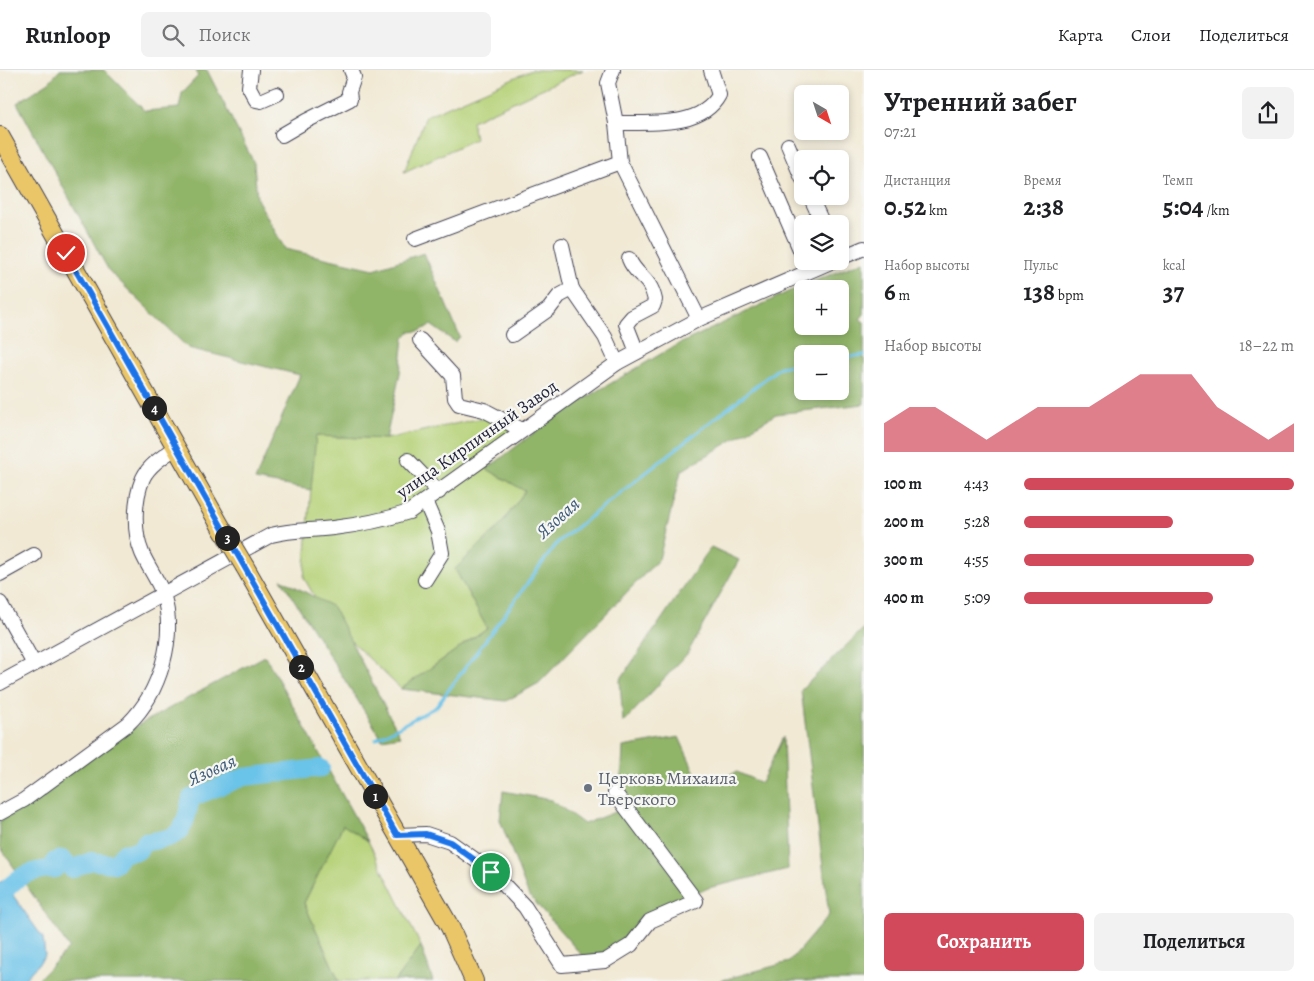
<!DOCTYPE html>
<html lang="ru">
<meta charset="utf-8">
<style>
:root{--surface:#fff;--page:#f2f2f2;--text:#202124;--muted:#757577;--line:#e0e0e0;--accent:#d1495b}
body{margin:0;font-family:Alegreya,serif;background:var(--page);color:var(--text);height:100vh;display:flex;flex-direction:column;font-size:19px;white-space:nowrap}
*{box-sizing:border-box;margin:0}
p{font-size:16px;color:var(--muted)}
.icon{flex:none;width:28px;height:28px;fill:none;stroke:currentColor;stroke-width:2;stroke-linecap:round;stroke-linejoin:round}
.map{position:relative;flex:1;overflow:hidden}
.side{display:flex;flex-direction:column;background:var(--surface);width:450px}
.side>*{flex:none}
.needle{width:32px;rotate:141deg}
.buttons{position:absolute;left:794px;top:15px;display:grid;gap:10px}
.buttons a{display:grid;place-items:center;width:55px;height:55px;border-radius:8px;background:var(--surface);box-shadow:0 2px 8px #0003;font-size:25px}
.pin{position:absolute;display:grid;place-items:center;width:42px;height:42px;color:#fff;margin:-21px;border:2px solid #fff;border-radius:50%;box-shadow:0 1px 5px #0007}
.km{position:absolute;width:25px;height:25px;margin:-12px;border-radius:50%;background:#222;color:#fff;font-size:14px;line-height:25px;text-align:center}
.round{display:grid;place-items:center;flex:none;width:52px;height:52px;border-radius:8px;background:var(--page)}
.summary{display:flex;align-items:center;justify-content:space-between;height:85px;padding:0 20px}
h1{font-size:28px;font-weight:700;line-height:38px}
.figures{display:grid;grid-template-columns:repeat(3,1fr);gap:8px;height:85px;padding:5px 20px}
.figures div{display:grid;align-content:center}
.figures b{font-size:25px;font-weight:700}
.figures small{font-size:14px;font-weight:400}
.figures p{font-size:14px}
.chart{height:140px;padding:10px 20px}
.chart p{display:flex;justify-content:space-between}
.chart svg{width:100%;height:90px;margin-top:5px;fill:var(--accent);opacity:.7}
.primary-button{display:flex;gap:10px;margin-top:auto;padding:10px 20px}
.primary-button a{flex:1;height:58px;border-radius:8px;background:var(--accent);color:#fff;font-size:20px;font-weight:700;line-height:58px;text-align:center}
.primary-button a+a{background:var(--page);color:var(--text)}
ul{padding:0 20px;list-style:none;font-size:16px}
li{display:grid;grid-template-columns:80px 60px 1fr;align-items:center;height:38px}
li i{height:12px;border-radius:6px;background:var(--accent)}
header{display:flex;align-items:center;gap:30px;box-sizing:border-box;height:70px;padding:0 25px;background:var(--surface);border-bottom:1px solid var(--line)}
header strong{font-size:24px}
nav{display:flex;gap:28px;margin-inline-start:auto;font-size:18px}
.search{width:350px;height:45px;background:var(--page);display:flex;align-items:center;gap:12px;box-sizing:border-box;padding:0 18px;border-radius:8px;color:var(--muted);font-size:19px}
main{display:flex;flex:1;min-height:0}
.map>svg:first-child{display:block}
.green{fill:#b6d278;stroke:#6c7a5a}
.forest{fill:#90b468;stroke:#596b52;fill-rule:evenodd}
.water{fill:#6bc3e9;stroke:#467292}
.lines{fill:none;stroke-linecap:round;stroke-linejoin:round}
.stream{stroke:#6bc3e9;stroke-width:3}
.river{stroke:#6bc3e9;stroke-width:18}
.minor-casing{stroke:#414052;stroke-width:16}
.major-casing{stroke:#414052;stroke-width:20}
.minor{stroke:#fff;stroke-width:14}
.major{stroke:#eac669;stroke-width:18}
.major-bridge-casing{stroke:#414052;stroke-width:20;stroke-linecap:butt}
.major-bridge{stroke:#eac669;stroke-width:18}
.route-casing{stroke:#fff;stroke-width:10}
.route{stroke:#1a73e8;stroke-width:6}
.worship-dot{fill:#6b7280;stroke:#f6f6f2;stroke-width:2}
.labels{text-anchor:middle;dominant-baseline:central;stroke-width:4.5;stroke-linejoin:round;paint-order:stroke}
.street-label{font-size:18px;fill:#22223b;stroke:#f6f6f2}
.worship-label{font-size:18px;fill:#5b616d;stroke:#f6f6f2;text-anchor:start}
.water-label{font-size:19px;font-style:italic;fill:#3c5a78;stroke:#f6f6f2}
</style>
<header>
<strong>Runloop</strong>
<div class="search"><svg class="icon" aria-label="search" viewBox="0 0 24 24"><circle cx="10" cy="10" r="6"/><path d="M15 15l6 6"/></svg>Поиск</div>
<nav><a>Карта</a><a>Слои</a><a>Поделиться</a></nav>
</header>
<main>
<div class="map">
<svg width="864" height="911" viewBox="0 0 864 911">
<rect width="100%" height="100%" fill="#f6f6f2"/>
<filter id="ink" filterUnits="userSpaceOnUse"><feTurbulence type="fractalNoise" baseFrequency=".02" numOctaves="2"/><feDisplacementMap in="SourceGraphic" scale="10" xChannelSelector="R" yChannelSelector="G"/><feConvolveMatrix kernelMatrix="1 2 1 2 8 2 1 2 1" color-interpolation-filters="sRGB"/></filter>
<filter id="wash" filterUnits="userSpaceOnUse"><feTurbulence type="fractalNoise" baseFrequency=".0096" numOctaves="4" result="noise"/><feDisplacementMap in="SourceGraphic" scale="20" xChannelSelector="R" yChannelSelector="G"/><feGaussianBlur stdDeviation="1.12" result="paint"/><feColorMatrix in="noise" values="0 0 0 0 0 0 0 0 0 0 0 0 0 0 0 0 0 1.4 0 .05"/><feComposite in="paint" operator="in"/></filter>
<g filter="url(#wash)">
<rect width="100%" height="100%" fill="#f1e9d4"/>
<g class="green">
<path d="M532 0H583L472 51 475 69 404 102 426 46Z"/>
<path d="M514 341 513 358 487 399 525 421 500 456 455 499 487 558 401 619 327 548 304 508 315 366 386 369Z"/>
<path d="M343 754 368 771 421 876 395 911H339L304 833Z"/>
</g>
<g class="forest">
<path d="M60 0H104L145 41 179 38 182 23 198 6 196 0H207L254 93 257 129 285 179 374 199 424 183 460 267 455 272 431 255 420 261 409 262 404 268 400 303 386 369 316 366 311 420 255 410 300 305 188 278 109 201 17 33 49 12Z"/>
<path d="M864 191V244L860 249 864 252V334L776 344 681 401 659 489 539 613 506 631 401 619 487 558 455 499 500 456 525 421 487 399 557 345 671 278 788 222ZM802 219H840V256H802ZM802 284H840V321H802Z"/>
<path d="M711 477 739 490 687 584 623 653 620 610Z"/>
<path d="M281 509 333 537 400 666 382 669Z"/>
<path d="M864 558V911H719L789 892 829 845 801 620Z"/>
<path d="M265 586 368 771 343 755 304 833 339 911H36L69 878 0 777V751L126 662Z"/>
<path d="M679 667 700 714 737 702 761 713 783 667 788 799 708 818 645 848 615 880 584 888 528 824 500 750 503 721 551 730 584 754 620 740 623 677Z"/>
<path d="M421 876 433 911H395Z"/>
</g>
<path class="water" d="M3 811 43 868 45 886 23 911H0V812Z"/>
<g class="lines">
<g class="stream">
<path d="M840 288 864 285"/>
<path d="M376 669 436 637 558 472 780 297 802 293"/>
</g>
<path class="river" d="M0 828C14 807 30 799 55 799V791L62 789 72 799 91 791 115 794 123 783 138 781 145 772C182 767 183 764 191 728L244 707 321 698"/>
</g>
</g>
<g filter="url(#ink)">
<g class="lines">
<defs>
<g id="minor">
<path d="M251 0 249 17 256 30 261 31 277 24"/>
<path d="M613 0 608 13 616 53 620 92 699 249"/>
<path d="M616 53C648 52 701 59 719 25L711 0"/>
<path d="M282 65 306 51 350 29 349 22 354 7 351 0"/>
<path d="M788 75 802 108"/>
<path d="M760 87 802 184"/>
<path d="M810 126 823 154"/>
<path d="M415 169 620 92"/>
<path d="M562 175 572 219"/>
<path d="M840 188 864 178"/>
<path d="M629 189C636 207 650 206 655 230L653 236 632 247 626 254 637 282"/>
<path d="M512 265 549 239 559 226 572 219 605 267 617 293"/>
<path d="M420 270 453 306 455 328 459 334 484 340 522 360"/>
<path d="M408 390 439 422"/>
<path d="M425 431 438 461 442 483 425 510"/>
<path d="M0 504 34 485"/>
<path d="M0 533 34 594"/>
<path d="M0 613 271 465C294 459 310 461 333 458 359 455 384 450 409 442L617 293 699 249 833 191"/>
<path d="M0 743 24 730 128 654C160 623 177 567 163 524 158 510 148 497 142 483 133 462 134 429 143 408 149 395 165 385 177 377"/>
<path d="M397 765 426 764 450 772 491 801 525 837 562 895 605 891 631 875 650 851 696 831 615 723"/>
</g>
<g id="major">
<path d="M0 66 221 457"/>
<path d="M245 497 450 857 474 911"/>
</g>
</defs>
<use href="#minor" class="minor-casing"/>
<use href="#major" class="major-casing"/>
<use href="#minor" class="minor"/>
<use href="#major" class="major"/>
<defs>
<path id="major-bridge" d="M221 457 245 497"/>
</defs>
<use href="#major-bridge" class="major-bridge-casing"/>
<use href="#major-bridge" class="major-bridge"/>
</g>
</g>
<g class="lines" filter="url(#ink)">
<defs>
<path id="route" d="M66 183 397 765 426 764 450 772 491 802"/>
</defs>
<use href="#route" class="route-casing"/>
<use href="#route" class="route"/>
</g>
<circle class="worship-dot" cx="588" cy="718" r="5"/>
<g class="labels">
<g class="street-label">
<text transform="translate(477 369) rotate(-35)">улица Кирпичный Завод</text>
</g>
<g class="worship-label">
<text x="598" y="708">Церковь Михаила<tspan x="598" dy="21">Тверского</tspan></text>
</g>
<g class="water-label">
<text transform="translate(558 448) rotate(-42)">Язовая</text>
<text transform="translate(212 700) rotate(-24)">Язовая</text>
</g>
</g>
</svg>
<div class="buttons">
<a><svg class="needle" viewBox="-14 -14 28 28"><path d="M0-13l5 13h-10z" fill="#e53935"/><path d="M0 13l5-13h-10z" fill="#757577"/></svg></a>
<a><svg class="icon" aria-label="locate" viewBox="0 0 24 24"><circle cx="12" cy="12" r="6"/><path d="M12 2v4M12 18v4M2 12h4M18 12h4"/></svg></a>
<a><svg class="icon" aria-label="layers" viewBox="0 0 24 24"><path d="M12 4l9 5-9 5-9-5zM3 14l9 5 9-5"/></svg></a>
<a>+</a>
<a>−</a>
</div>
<div class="pin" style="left:491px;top:802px;background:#1e9e55"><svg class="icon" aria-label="arrive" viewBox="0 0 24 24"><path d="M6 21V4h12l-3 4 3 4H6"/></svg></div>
<div class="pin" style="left:66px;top:183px;background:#d93025"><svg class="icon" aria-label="check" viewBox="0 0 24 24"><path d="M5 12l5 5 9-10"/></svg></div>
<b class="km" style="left:375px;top:726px">1</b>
<b class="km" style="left:301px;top:597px">2</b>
<b class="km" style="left:227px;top:468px">3</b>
<b class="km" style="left:154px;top:338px">4</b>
</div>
<section class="side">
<div class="summary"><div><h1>Утренний забег</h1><p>07:21</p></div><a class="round"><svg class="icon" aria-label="share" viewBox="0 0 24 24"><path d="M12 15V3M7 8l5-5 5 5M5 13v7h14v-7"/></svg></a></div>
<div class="figures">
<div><p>Дистанция</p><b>0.52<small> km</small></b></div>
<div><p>Время</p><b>2:38</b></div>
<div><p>Темп</p><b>5:04<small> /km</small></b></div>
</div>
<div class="figures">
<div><p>Набор высоты</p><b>6<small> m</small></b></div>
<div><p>Пульс</p><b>138<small> bpm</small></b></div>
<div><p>kcal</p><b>37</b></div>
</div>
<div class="chart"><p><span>Набор высоты</span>18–22 m</p>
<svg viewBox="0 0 160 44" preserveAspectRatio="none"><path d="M0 44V30L10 22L20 22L30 30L40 38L50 30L60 22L70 22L80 22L90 14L100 6L110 6L120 6L130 22L140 30L150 38L160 30V44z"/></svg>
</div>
<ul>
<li><b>100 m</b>4:43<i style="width:100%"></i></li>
<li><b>200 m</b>5:28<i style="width:55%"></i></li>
<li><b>300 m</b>4:55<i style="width:85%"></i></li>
<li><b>400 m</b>5:09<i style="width:70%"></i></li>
</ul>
<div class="primary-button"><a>Сохранить</a><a>Поделиться</a></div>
</section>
</main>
